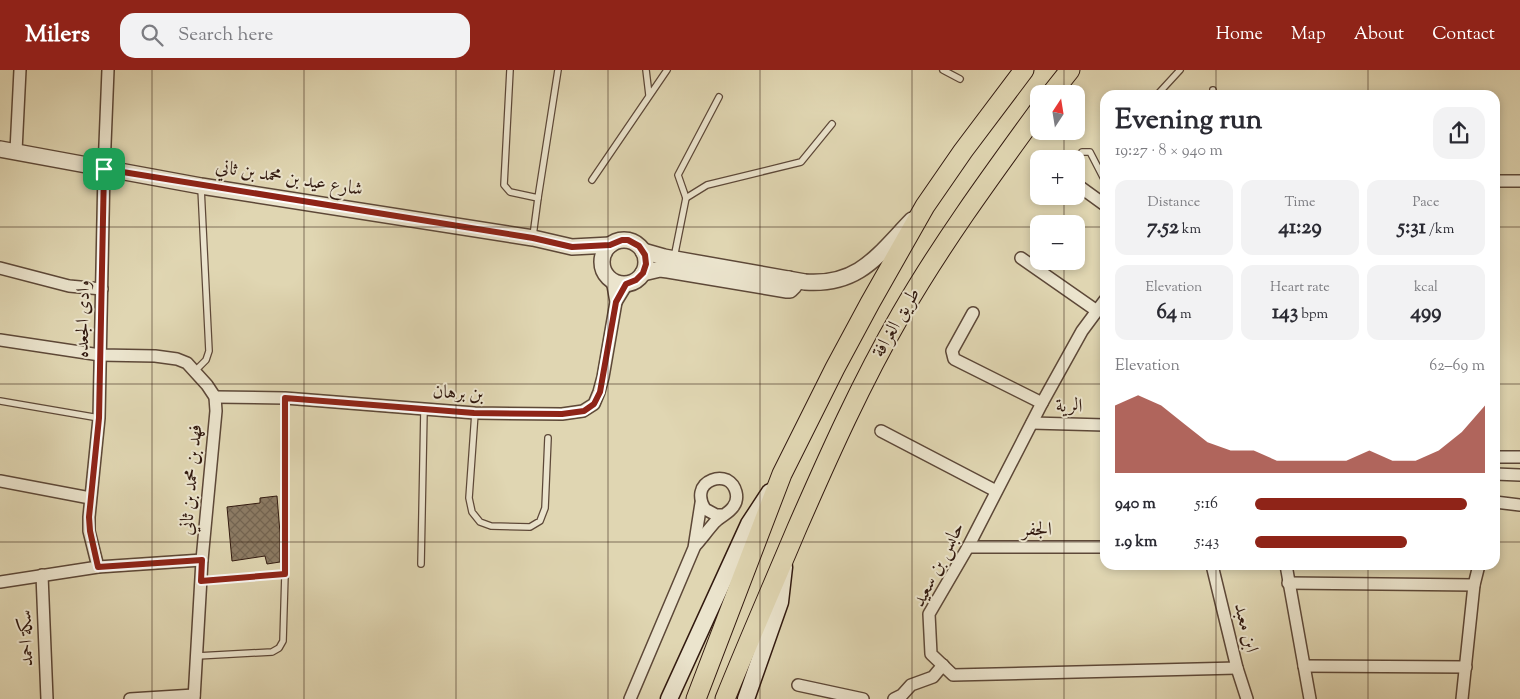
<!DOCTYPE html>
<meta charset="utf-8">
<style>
:root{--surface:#fff;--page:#f2f2f3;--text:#2b2b33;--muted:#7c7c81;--accent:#8f2418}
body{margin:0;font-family:"Sorts Mill Goudy",Amiri,serif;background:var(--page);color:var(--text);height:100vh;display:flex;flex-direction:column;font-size:19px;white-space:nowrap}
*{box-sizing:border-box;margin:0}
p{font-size:16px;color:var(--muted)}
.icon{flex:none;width:28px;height:28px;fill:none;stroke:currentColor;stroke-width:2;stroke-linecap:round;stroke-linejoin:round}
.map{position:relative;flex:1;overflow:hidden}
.details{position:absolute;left:1100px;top:20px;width:400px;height:480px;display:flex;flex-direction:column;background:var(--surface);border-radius:15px;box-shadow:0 2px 8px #0003}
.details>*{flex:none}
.needle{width:32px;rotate:12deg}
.fabs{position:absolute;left:1030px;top:15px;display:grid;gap:10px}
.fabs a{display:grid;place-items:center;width:55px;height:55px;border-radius:10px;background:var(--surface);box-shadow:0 2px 8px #0003;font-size:25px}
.pin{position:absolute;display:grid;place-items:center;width:42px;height:42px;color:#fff;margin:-21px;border-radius:10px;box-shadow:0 2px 8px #0006}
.round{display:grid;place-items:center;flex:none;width:52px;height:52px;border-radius:15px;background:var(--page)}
.headline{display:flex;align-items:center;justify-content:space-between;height:85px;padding:0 15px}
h1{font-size:28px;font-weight:700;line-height:38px}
.figures{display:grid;grid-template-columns:repeat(3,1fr);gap:8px;height:85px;padding:5px 15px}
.figures div{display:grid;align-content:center;border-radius:12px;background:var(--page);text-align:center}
.figures b{font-size:21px;font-weight:700}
.figures small{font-size:14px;font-weight:400}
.figures p{font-size:14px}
.chart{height:140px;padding:10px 15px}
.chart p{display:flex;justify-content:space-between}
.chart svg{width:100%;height:90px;margin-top:5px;fill:var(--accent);opacity:.7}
ul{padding:0 15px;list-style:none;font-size:16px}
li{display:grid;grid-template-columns:80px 60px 1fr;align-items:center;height:38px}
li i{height:12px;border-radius:6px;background:var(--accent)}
header{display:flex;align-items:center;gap:30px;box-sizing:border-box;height:70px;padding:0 25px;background:var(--accent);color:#fff}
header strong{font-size:24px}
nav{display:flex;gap:28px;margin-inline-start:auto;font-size:18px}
.search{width:350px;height:45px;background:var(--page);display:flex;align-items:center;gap:12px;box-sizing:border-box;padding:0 18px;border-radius:15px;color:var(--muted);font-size:19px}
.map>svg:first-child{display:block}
.building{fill:url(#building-cross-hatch);stroke:#31190f}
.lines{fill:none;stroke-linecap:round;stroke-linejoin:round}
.service-casing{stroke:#5d4838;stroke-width:8}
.minor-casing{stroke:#5d4838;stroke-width:14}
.tertiary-casing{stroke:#5d4838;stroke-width:18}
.secondary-casing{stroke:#31190f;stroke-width:19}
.trunk-casing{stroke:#31190f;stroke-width:21}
.service{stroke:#ebe4cd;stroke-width:5.5}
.minor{stroke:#ebe4cd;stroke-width:11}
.tertiary{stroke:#ebe4cd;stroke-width:15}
.secondary{stroke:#ebe4cd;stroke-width:16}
.trunk{stroke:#e0d6b2;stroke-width:19}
.route-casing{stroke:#fff;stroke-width:10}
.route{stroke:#8f2418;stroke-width:6}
.grid{fill:none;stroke:#31190f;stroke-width:1;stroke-opacity:0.55}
.labels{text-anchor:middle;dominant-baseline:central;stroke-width:4;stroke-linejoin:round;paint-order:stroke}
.street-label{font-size:19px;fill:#31190f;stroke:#ebe4cd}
</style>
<header>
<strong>Milers</strong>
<div class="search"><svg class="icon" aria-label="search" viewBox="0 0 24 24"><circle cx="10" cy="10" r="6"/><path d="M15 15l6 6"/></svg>Search here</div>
<nav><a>Home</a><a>Map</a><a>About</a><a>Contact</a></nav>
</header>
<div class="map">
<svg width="1520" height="629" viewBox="0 0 1520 629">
<defs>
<pattern id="building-cross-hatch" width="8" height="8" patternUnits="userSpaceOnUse" patternTransform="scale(1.25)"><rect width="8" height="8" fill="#8c7b64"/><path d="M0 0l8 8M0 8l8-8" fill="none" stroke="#736451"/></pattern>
</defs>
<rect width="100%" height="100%" fill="#e0d6b2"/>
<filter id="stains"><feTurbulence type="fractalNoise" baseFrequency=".004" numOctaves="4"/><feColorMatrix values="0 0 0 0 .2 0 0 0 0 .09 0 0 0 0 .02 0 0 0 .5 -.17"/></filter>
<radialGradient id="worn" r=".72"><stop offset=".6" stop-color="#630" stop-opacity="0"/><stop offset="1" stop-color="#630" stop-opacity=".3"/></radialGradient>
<path class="building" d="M277 426 280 463V492L267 494 265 486 232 491 227 437 260 433V428Z"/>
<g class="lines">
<defs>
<g id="service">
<path d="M510 0 504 115 510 122 538 128 558 0"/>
<path d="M646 0 649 25"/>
<path d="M943 0 960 9"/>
<path d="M1213 20 1214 25"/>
<path d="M1157 25 1180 0"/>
<path d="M1076 90 1082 82H1090L1105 111"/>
<path d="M592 110 667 0"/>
<path d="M686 128 707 115 801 92 832 54"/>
<path d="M533 166 538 128"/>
<path d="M674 188 686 128 678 105 719 27"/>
<path d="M195 301 206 290 209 281 201 118"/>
<path d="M0 331 99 348"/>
<path d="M475 343 469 428 472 442 480 452 491 456 530 457 540 451 545 438 548 368"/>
<path d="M421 494 424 340"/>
<path d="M201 511 285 504"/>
<path d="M197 586 272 582 279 578 283 571 285 504V328"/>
</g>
<g id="minor">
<path d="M16 81 20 0"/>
<path d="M1495 111H1520"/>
<path d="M1076 114 1105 135"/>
<path d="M1021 188 1097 241"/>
<path d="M0 198 69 216 102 219"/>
<path d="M1105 230 1082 261 1042 333 968 477 929 544 931 584 953 605 1237 598"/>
<path d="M616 232 627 214"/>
<path d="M973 243 952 281 954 289 1042 333"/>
<path d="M0 270 100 285 155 286 177 289 187 293 207 315 215 327 216 341 202 490 194 629"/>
<path d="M215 327 285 328 475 343 562 344 583 341 594 334 599 322 603 307 616 232 612 210"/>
<path d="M1032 353 1105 355"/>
<path d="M881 361 996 421"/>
<path d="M1495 387H1520"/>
<path d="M1495 404 1520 405"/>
<path d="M0 411 90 428"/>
<path d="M1495 432 1520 435"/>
<path d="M695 476C702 468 708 460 715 452 721 446 729 443 733 437 740 428 736 415 727 410 722 408 717 408 712 410 699 415 698 428 705 439L716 445H723"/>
<path d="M968 477H1105"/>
<path d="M1212 495 1237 598 1247 629"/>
<path d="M1286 495 1310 629"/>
<path d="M98 497 89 461V447L99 348 104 99 108 0"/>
<path d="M42 505 47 629"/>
<path d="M0 512 98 497 202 490"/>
<path d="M1288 513 1474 515"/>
<path d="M1304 596 1466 597"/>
<path d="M798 615 863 629"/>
<path d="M130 629 194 625"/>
<path d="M630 629 694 478 701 433"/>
<path d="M894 629 902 625 911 615 933 607 943 595"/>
<path d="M1462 629 1474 515 1479 495"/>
</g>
<g id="tertiary">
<path d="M0 79 201 116 533 168 572 177 610 175"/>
<circle cx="624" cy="192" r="22"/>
<path d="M643 181 664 187 805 212C859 216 878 185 912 150"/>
<path d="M643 203 660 199 668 200 787 220H790L794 216V213L789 209"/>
</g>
<g id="secondary">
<path d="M669 629 749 454 770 422"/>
<path d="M746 629 780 532 784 497"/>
</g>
<g id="trunk">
<path d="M1051 24 1070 0"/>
<path d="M696 629 782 404 835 298 870 233 925 136 963 81 1024 0"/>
<path d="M725 629C748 572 773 515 797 458 829 385 861 313 901 244 942 173 991 106 1039 40"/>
</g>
</defs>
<use href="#service" class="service-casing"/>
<use href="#minor" class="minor-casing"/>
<use href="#tertiary" class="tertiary-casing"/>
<use href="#secondary" class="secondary-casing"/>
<use href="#trunk" class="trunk-casing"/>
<use href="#service" class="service"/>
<use href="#minor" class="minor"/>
<use href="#tertiary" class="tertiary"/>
<use href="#secondary" class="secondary"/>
<use href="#trunk" class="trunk"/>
</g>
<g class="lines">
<defs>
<path id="route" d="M104 99 533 168 572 177 610 175 622 170H628L639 176 645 185 646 194 643 203 636 210 626 214 616 232 600 322 594 334 584 341 562 344 474 343 285 328V504L201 511 202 490 98 497 90 461 89 447 99 348Z"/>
</defs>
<use href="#route" class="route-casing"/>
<use href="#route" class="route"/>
</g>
<path class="grid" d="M152 0V629M304 0V629M456 0V629M608 0V629M760 0V629M912 0V629M1064 0V24M1216 0V25M1368 0V25M1064 61V89M1064 126V154M0 157H1039M1076 157H1105M1495 157H1520M1064 191V629M0 314H1105M1495 314H1520M0 472H1105M1495 472H1520M1216 495V629M1368 495V629"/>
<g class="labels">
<g class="street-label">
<text transform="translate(289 109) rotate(9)">شارع عيد بن محمد بن ثاني</text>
<text transform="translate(84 249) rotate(-89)">وادى الجعده</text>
<text transform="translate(897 253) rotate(-60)">طريق الغرافة</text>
<text transform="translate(458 324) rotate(3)">بن برهان</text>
<text transform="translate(1069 337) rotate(1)">الرية</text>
<text transform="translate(192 410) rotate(-85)">فهد بن محمد بن ثاني</text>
<text x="1037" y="460">الجفر</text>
<text transform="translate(939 495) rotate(-63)">حابس بن سعيد</text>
<text transform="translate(1245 558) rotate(76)">ابن معبد</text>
<text transform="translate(27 568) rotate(-92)">سكة احمد</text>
</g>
</g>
<rect width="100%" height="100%" filter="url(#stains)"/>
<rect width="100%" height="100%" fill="url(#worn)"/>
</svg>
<div class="fabs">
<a><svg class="needle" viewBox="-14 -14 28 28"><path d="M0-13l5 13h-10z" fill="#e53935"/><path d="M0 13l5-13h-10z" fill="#7c7c81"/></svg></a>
<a>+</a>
<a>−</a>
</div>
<div class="pin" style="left:104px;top:99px;background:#1e9e55"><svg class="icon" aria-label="arrive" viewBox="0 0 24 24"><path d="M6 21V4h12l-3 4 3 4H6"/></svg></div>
<section class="details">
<div class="headline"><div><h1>Evening run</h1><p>19:27 · 8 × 940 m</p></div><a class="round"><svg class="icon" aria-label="share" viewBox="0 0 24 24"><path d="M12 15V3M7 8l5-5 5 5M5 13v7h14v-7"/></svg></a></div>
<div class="figures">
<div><p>Distance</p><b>7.52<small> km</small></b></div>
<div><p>Time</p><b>41:29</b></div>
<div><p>Pace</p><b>5:31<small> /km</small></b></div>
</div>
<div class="figures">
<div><p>Elevation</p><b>64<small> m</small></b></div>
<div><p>Heart rate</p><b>143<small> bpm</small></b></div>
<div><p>kcal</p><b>499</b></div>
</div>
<div class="chart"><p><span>Elevation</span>62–69 m</p>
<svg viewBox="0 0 160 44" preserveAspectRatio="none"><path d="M0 44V11L10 6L20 11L30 20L40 29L50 33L60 33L70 38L80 38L90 38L100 38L110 33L120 38L130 38L140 33L150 24L160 11V44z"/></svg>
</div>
<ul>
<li><b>940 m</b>5:16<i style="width:92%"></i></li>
<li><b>1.9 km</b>5:43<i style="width:66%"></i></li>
</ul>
</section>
</div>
